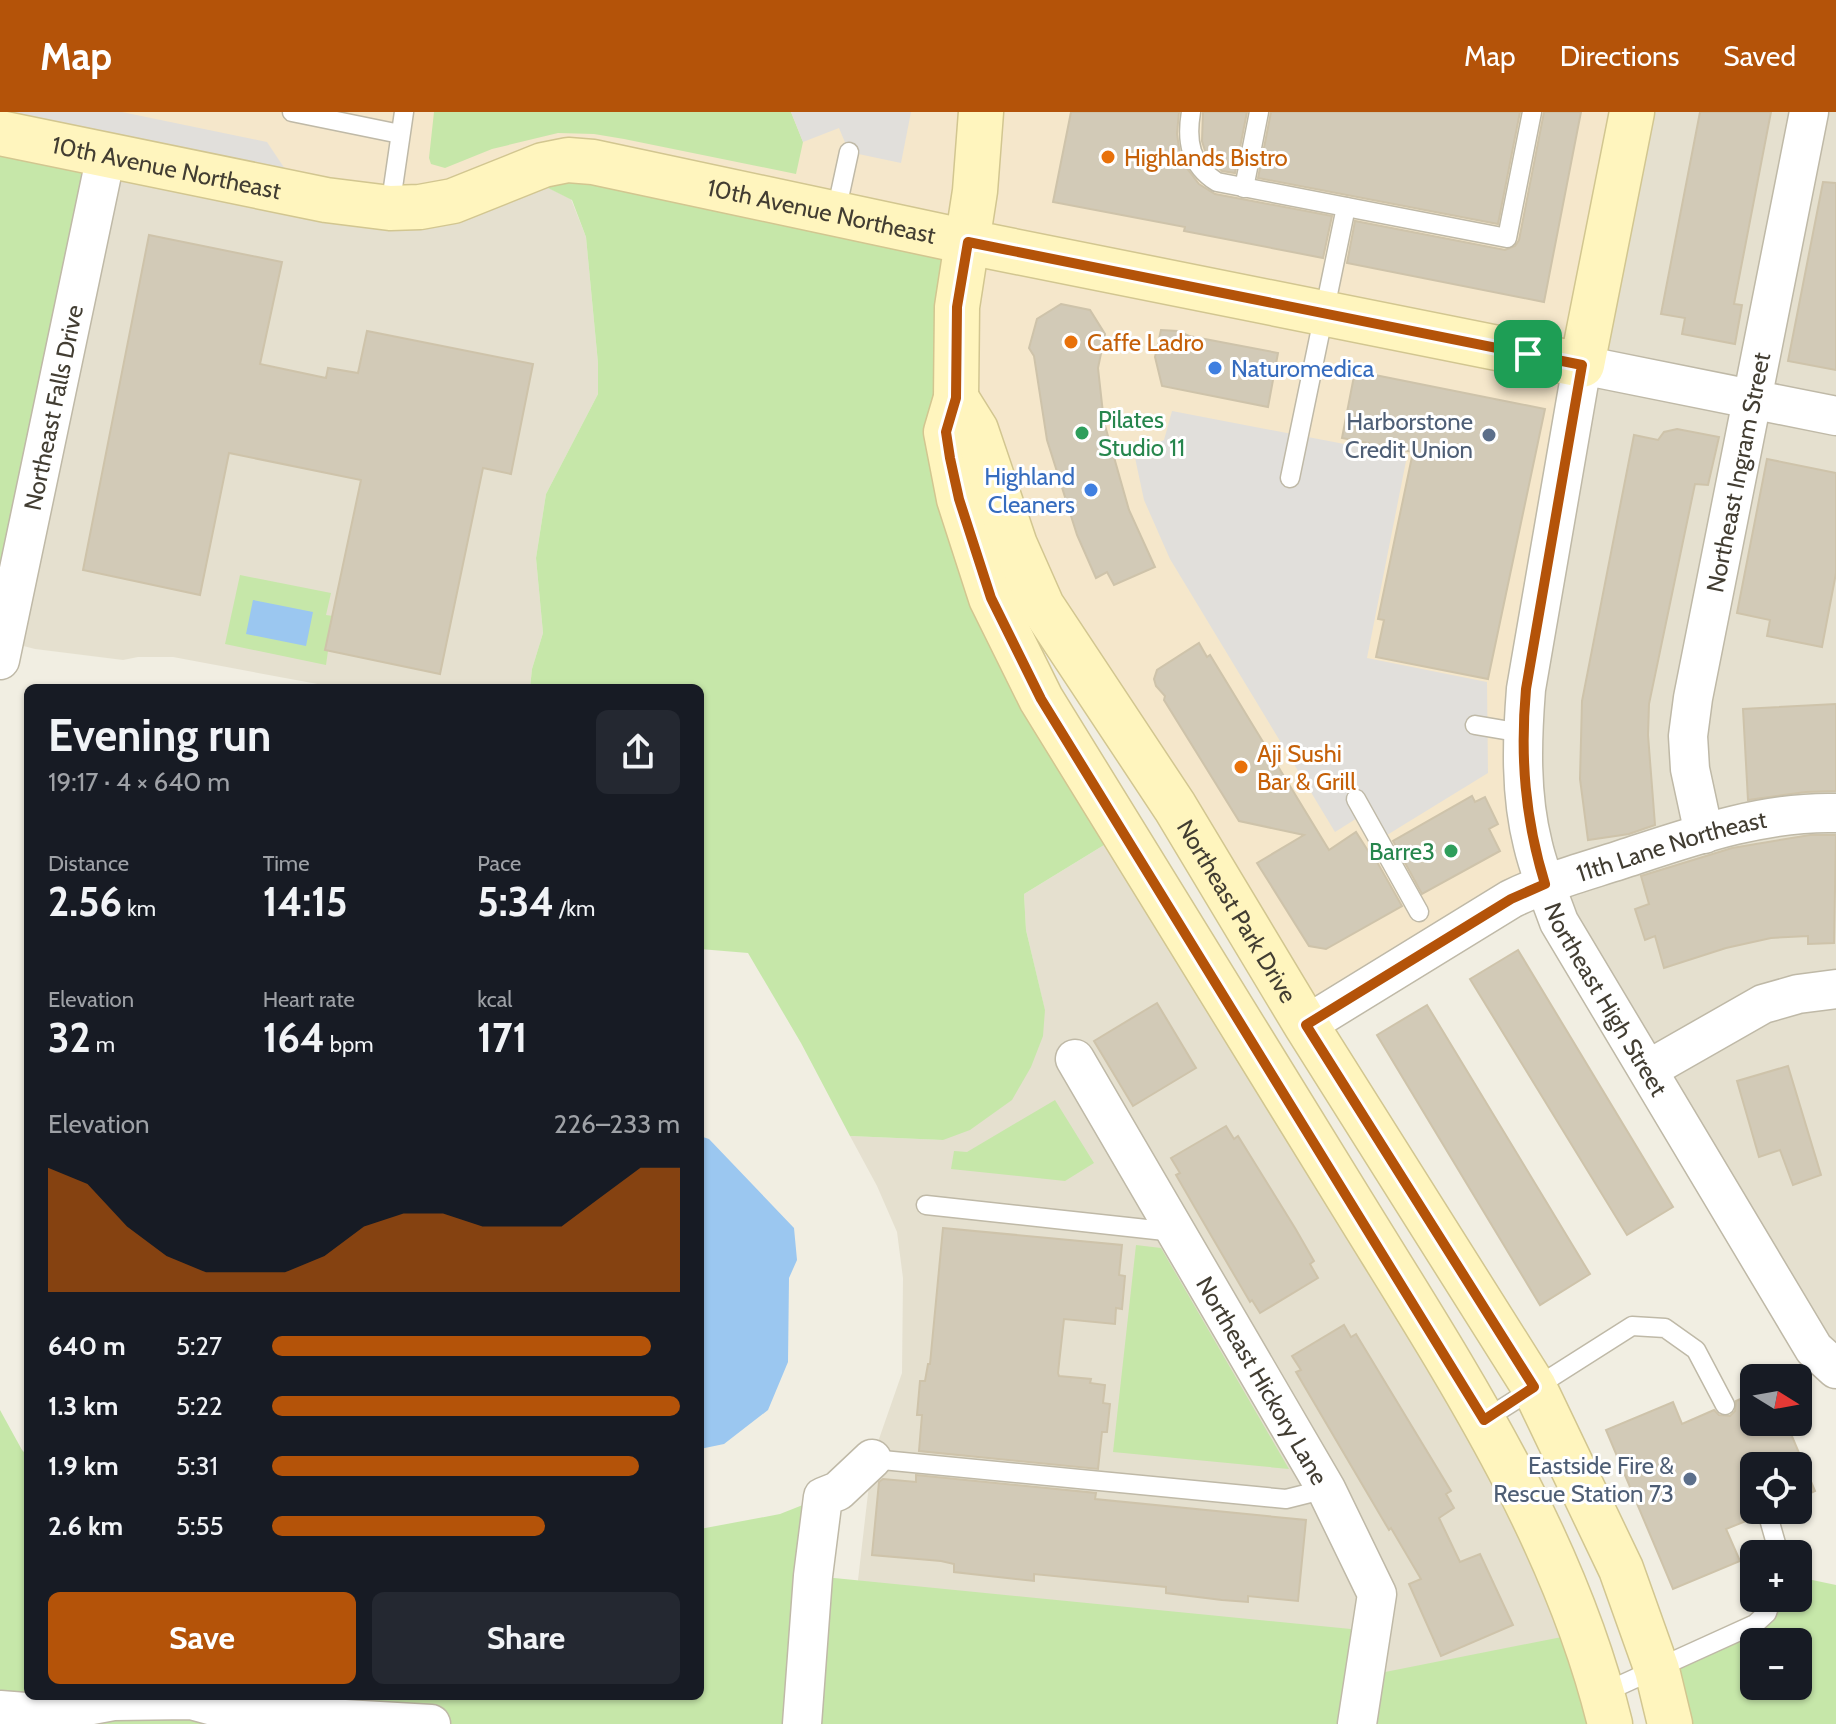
<!DOCTYPE html>
<meta charset="utf-8">
<style>
:root{--surface:#171b24;--page:#242831;--text:#f1f3f6;--muted:#9ea1a6;--accent:#b45309}
body{margin:0;font-family:Cabin,sans-serif;background:var(--page);color:var(--text);height:100vh;display:flex;flex-direction:column;font-size:30px;white-space:nowrap}
*{box-sizing:border-box;margin:0}
p{font-size:26px;color:var(--muted)}
.icon{flex:none;width:44px;height:44px;fill:none;stroke:currentColor;stroke-width:2;stroke-linecap:round;stroke-linejoin:round}
.map{position:relative;flex:1;overflow:hidden}
.side{position:absolute;left:24px;top:572px;width:680px;height:1016px;display:flex;flex-direction:column;background:var(--surface);border-radius:12px;box-shadow:0 2px 6px #0004}
.side>*{flex:none}
.needle{width:52px;rotate:101deg}
.controls{position:absolute;left:1740px;top:1252px;display:grid;gap:16px}
.controls a{display:grid;place-items:center;width:72px;height:72px;border-radius:12px;background:var(--surface);box-shadow:0 2px 6px #0004;font-size:40px}
.pin{position:absolute;display:grid;place-items:center;width:68px;height:68px;color:#fff;margin:-34px;border-radius:16px;box-shadow:0 4px 12px #0006}
.round{display:grid;place-items:center;flex:none;width:84px;height:84px;border-radius:12px;background:var(--page)}
.head{display:flex;align-items:center;justify-content:space-between;height:136px;padding:0 24px}
h1{font-size:44px;font-weight:700;line-height:60px}
.stats{display:grid;grid-template-columns:repeat(3,1fr);gap:12px;height:136px;padding:8px 24px}
.stats div{display:grid;align-content:center}
.stats b{font-size:40px;font-weight:700}
.stats small{font-size:22px;font-weight:400}
.stats p{font-size:22px}
.chart{height:224px;padding:16px 24px}
.chart p{display:flex;justify-content:space-between}
.chart svg{width:100%;height:144px;margin-top:8px;fill:var(--accent);opacity:.7}
.action{display:flex;gap:16px;margin-top:auto;padding:16px 24px}
.action a{flex:1;height:92px;border-radius:12px;background:var(--accent);color:#fff;font-size:32px;font-weight:700;line-height:92px;text-align:center}
.action a+a{background:var(--page);color:var(--text)}
ul{padding:0 24px;list-style:none;font-size:26px}
li{display:grid;grid-template-columns:128px 96px 1fr;align-items:center;height:60px}
li i{height:20px;border-radius:10px;background:var(--accent)}
header{display:flex;align-items:center;gap:48px;box-sizing:border-box;height:112px;padding:0 40px;background:var(--accent);color:#fff}
header strong{font-size:38px}
nav{display:flex;gap:44px;margin-inline-start:auto;font-size:28px}
.map>svg:first-child{display:block}
.residential{fill:#e5e0cf}
.commercial{fill:#f5e7cb}
.green{fill:#c6e7a9;fill-rule:evenodd}
.parking{fill:#e1dfdb}
.water{fill:#9bc7f0}
.building{fill:#d2cab7;stroke:#cec3aa;stroke-width:2}
.lines{fill:none;stroke-linecap:round;stroke-linejoin:round}
.lane-casing{stroke:#bfb9a7;stroke-width:21}
.street-casing{stroke:#bfb9a7;stroke-width:41}
.secondary-casing{stroke:#d2c690;stroke-width:47}
.lane{stroke:#fff;stroke-width:18}
.street{stroke:#fff;stroke-width:38}
.secondary{stroke:#fff5be;stroke-width:44}
.route-casing{stroke:#fff;stroke-width:16}
.route{stroke:#b45309;stroke-width:10}
.food-dot{fill:#e8710a;stroke:#fff;stroke-width:3}
.shop-dot{fill:#3f7fe0;stroke:#fff;stroke-width:3}
.leisure-dot{fill:#2e9e5b;stroke:#fff;stroke-width:3}
.service-dot{fill:#5c6f8a;stroke:#fff;stroke-width:3}
.labels{text-anchor:middle;dominant-baseline:central;stroke-width:6;stroke-linejoin:round;paint-order:stroke}
.food-label{font-size:24px;fill:#c56008;stroke:#fff;text-anchor:start}
.street-label{font-size:24px;fill:#423d32;stroke:#fff}
.shop-label{font-size:24px;fill:#366cbe;stroke:#fff;text-anchor:start}
.leisure-label{font-size:24px;fill:#27864d;stroke:#fff;text-anchor:start}
.service-label{font-size:24px;fill:#4e5e75;stroke:#fff;text-anchor:end}
</style>
<header>
<strong>Map</strong>
<nav><a>Map</a><a>Directions</a><a>Saved</a></nav>
</header>
<div class="map">
<svg width="1836" height="1612" viewBox="0 0 1836 1612">
<rect width="100%" height="100%" fill="#f1eee2"/>
<g class="residential">
<path d="M1632 0H1836V1257L1559 810 1524 680Z"/>
<path d="M107 43 520 62 571 87 586 125 598 251V282L546 382 536 446 543 521 532 557 530 576H339L173 545H138L123 548 35 537 4 529Z"/>
<path d="M1122 722 1459 1266 1603 1581 881 1612 858 1468 872 1347 902 1261 903 1166 897 1120 877 1074 850 1024 943 1028 1045 899 1026 818 1024 782Z"/>
</g>
<path class="commercial" d="M0 0H1632L1526 577 1545 772 1306 913 1042 494 593 50 420 95Z"/>
<g class="green">
<path d="M434 0H791L803 30 796 62 624 27 594 22 558 21 492 37 445 56 431 52 429 46Z"/>
<path d="M0 21 106 43 0 548Z"/>
<path d="M543 53 968 130 950 346 1122 722 1024 782 1026 818 1045 898 1043 924 1031 955 1012 988 970 1018 943 1028 850 1024 801 931 748 841 700 837V576H530L532 557 543 521 536 446 546 382 598 282V251L586 125 572 88 520 62Z"/>
<path d="M240 463 331 481 326 503 333 504 326 553 225 532Z"/>
<path d="M1055 988 1094 1051 1065 1069 951 1057 954 1039 967 1040Z"/>
<path d="M1136 1133 1161 1136 1289 1357 1113 1340Z"/>
<path d="M0 1298 22 1338 28 1344V1584H700V1417L780 1402 823 1385 814 1464 1371 1519 1365 1564 1582 1521 1610 1612H0Z"/>
<path d="M1798 1465 1836 1473V1612H1670L1657 1558 1755 1512 1772 1486H1798ZM1754 1530H1798V1574H1754Z"/>
</g>
<g class="parking">
<path d="M0 0H122L267 30 303 84Z"/>
<path d="M791 0H911L901 51 849 40 839 16 803 30Z"/>
<path d="M1172 299 1407 344 1367 546 1487 570 1488 661 1387 723 1370 698 1335 720 1170 447 1144 388 1134 341 1164 328Z"/>
</g>
<g class="water">
<path d="M253 488 313 500 306 534 246 522Z"/>
<path d="M700 1024 709 1027 794 1116 797 1148 789 1166 788 1250 768 1298 724 1332 700 1337Z"/>
</g>
<g class="building">
<path d="M1071 0H1179L1177 22 1180 42 1186 55 1199 72 1215 82 1332 104 1323 146 1184 119 1185 115 1053 90Z"/>
<path d="M1203 0H1247L1235 61 1222 59 1206 42 1202 29Z"/>
<path d="M1271 0H1520L1498 112 1258 66Z"/>
<path d="M1544 0H1581L1544 190 1347 151 1355 109 1505 138 1515 134 1519 128Z"/>
<path d="M1700 0H1771L1734 192 1742 193 1735 232 1682 222 1685 206 1661 202Z"/>
<path d="M1823 70 1836 71V258L1788 249Z"/>
<path d="M149 123 282 150 260 252 326 266 328 256 358 261 367 219 533 252 511 362 483 356 440 562 325 538 361 368 229 341 200 483 83 458Z"/>
<path d="M1061 192 1090 198 1105 222 1098 256 1104 310 1129 398 1155 455 1114 473 1107 460 1096 466 1077 423 1047 328 1034 244 1029 236 1037 207Z"/>
<path d="M1161 218 1178 219 1189 224 1278 241 1268 295 1162 274 1155 245Z"/>
<path d="M1355 259 1545 297 1488 567 1376 545 1384 508 1378 507 1413 340 1342 326Z"/>
<path d="M1677 317 1719 325 1708 373 1695 372 1649 592 1648 623 1655 713 1629 722 1588 728 1580 667 1582 589 1634 323 1658 328 1664 320Z"/>
<path d="M1767 347 1836 361V461L1822 535 1767 524 1770 508 1737 501Z"/>
<path d="M1199 531 1207 545 1210 543 1329 738 1356 720 1370 742 1372 741 1402 794 1326 837 1309 834 1257 751 1304 723 1239 709 1164 588 1165 584 1156 574 1154 567 1157 558Z"/>
<path d="M1836 592V679L1806 680 1748 688 1743 597Z"/>
<path d="M1472 684 1475 690 1485 685 1498 712 1489 717 1500 739 1422 782 1393 729Z"/>
<path d="M1810 723H1836L1834 831 1808 832V824L1771 826 1726 836 1664 856 1655 824 1645 828 1635 797 1649 792 1641 764 1732 736Z"/>
<path d="M1518 838 1673 1095 1627 1123 1470 867Z"/>
<path d="M1157 891 1196 956 1133 994 1094 929Z"/>
<path d="M1427 893 1590 1162 1540 1193 1377 923Z"/>
<path d="M1788 954 1821 1063 1793 1073 1780 1038 1759 1045 1737 969Z"/>
<path d="M1226 1014 1234 1027 1238 1024 1295 1116 1314 1149 1310 1152 1318 1166 1260 1201 1252 1188 1250 1190 1198 1101 1176 1063 1180 1061 1171 1046Z"/>
<path d="M943 1116 1122 1133 1119 1163 1125 1164 1122 1197 1116 1196 1115 1212 1064 1207 1058 1261 1059 1264 1091 1267 1090 1271 1105 1273 1103 1291 1110 1292 1107 1320H1102L1098 1357 919 1339 922 1303H917L920 1269H925L928 1252H930Z"/>
<path d="M1344 1213 1351 1225 1356 1222 1451 1379 1446 1382 1454 1396 1439 1406 1460 1450 1480 1442 1513 1513 1441 1544 1409 1472 1421 1467 1391 1416 1389 1418 1296 1260 1301 1258 1292 1244Z"/>
<path d="M1754 1281V1310H1786L1815 1379 1798 1387V1354H1754L1756 1405 1726 1417 1740 1449 1673 1477 1606 1318 1673 1290 1682 1312 1714 1298 1719 1303 1730 1304 1735 1299 1736 1289Z"/>
<path d="M916 1363 1096 1381 1095 1387 1306 1408 1298 1489 1248 1484V1490L1222 1488 1166 1481V1475L1034 1462V1469L1007 1466 954 1460V1452L941 1449 872 1443 879 1370 883 1367 916 1370Z"/>
</g>
<g class="lines">
<defs>
<g id="lane">
<path d="M292 0 400 22"/>
<path d="M1191 0C1186 29 1190 53 1217 70L1507 126 1532 0"/>
<path d="M1244 76 1259 0"/>
<path d="M390 96 404 0"/>
<path d="M836 100 849 40"/>
<path d="M1290 366 1346 95"/>
<path d="M1475 613 1522 621"/>
<path d="M1356 687 1419 800"/>
<path d="M926 1093 1174 1120"/>
<path d="M1484 1308 1632 1214 1665 1216 1696 1238 1725 1293"/>
<path d="M872 1347 1286 1387 1326 1377"/>
<path d="M1767 1400 1779 1442"/>
<path d="M1603 1581 1755 1512 1767 1501 1772 1486"/>
</g>
<g id="street">
<path id="s1" d="M1836 304 1582 253 1526 577C1522 628 1520 682 1533 733 1539 759 1550 785 1559 810L1814 1237 1836 1257"/>
<path id="s2" d="M0 548 106 43"/>
<path id="s3" d="M1704 722 1690 657 1688 624 1693 586 1809 0"/>
<path id="s4" d="M1306 913 1511 787C1546 770 1583 760 1620 748 1690 725 1762 699 1836 701"/>
<path id="s5" d="M1075 947 1326 1377 1377 1482 1357 1612"/>
<path d="M1649 957 1763 892 1798 882 1836 877"/>
<path d="M0 1598 38 1601 61 1599 113 1589 191 1588 232 1599 258 1602 431 1612"/>
<path d="M802 1612 813 1464 823 1385 838 1379 872 1347"/>
</g>
<g id="secondary">
<path d="M981 0 975 79 957 195 956 286 946 320 959 387 991 486 1041 587C1144 757 1249 926 1354 1095 1455 1259 1564 1423 1610 1612"/>
<path id="s6" d="M0 21 326 88 390 96 420 95 453 89 543 53 568 48 593 50 968 130 1582 253 1632 0"/>
<path id="s7" d="M956 286 976 318 1015 433 1042 494 1175 695 1306 913 1534 1275 1621 1457 1657 1558 1670 1612"/>
</g>
</defs>
<use href="#lane" class="lane-casing"/>
<use href="#street" class="street-casing"/>
<use href="#secondary" class="secondary-casing"/>
<use href="#lane" class="lane"/>
<use href="#street" class="street"/>
<use href="#secondary" class="secondary"/>
</g>
<g class="lines">
<defs>
<path id="route" d="M968 130 1582 253 1526 577C1520 645 1525 707 1545 772L1511 787 1306 913 1534 1275 1484 1308 1041 587 991 486 959 387 950 346 946 320 956 286 957 195Z"/>
</defs>
<use href="#route" class="route-casing"/>
<use href="#route" class="route"/>
</g>
<g class="food-dot">
<circle cx="1108" cy="45" r="8"/>
<circle cx="1071" cy="230" r="8"/>
<circle cx="1241" cy="655" r="8"/>
</g>
<g class="shop-dot">
<circle cx="1215" cy="256" r="8"/>
<circle cx="1091" cy="378" r="8"/>
</g>
<g class="leisure-dot">
<circle cx="1082" cy="321" r="8"/>
<circle cx="1451" cy="739" r="8"/>
</g>
<g class="service-dot">
<circle cx="1489" cy="323" r="8"/>
<circle cx="1690" cy="1367" r="8"/>
</g>
<g class="labels">
<g class="food-label">
<text x="1124" y="45">Highlands Bistro</text>
<text x="1087" y="230">Caffe Ladro</text>
<text x="1257" y="641">Aji Sushi<tspan x="1257" dy="28">Bar &amp; Grill</tspan></text>
</g>
<g class="street-label">
<text stroke="none"><textPath href="#s6" startOffset="170">10th Avenue Northeast</textPath></text>
<text stroke="none"><textPath href="#s6" startOffset="842">10th Avenue Northeast</textPath></text>
<text stroke="none"><textPath href="#s2" startOffset="258">Northeast Falls Drive</textPath></text>
<text stroke="none"><textPath href="#s3" startOffset="368">Northeast Ingram Street</textPath></text>
<text stroke="none"><textPath href="#s4" startOffset="410">11th Lane Northeast</textPath></text>
<text stroke="none"><textPath href="#s7" startOffset="588">Northeast Park Drive</textPath></text>
<text stroke="none"><textPath href="#s1" startOffset="916">Northeast High Street</textPath></text>
<text stroke="none"><textPath href="#s5" startOffset="372">Northeast Hickory Lane</textPath></text>
</g>
<g class="shop-label">
<text x="1231" y="256">Naturomedica</text>
<text x="1075" y="364" text-anchor="end">Highland<tspan x="1075" dy="28">Cleaners</tspan></text>
</g>
<g class="leisure-label">
<text x="1098" y="307">Pilates<tspan x="1098" dy="28">Studio 11</tspan></text>
<text x="1435" y="739" text-anchor="end">Barre3</text>
</g>
<g class="service-label">
<text x="1473" y="309">Harborstone<tspan x="1473" dy="28">Credit Union</tspan></text>
<text x="1674" y="1353">Eastside Fire &amp;<tspan x="1674" dy="28">Rescue Station 73</tspan></text>
</g>
</g>
</svg>
<div class="controls">
<a><svg class="needle" viewBox="-14 -14 28 28"><path d="M0-13l5 13h-10z" fill="#e53935"/><path d="M0 13l5-13h-10z" fill="#9ea1a6"/></svg></a>
<a><svg class="icon" aria-label="locate" viewBox="0 0 24 24"><circle cx="12" cy="12" r="6"/><path d="M12 2v4M12 18v4M2 12h4M18 12h4"/></svg></a>
<a>+</a>
<a>−</a>
</div>
<div class="pin" style="left:1528px;top:242px;background:#1e9e55"><svg class="icon" aria-label="arrive" viewBox="0 0 24 24"><path d="M6 21V4h12l-3 4 3 4H6"/></svg></div>
<section class="side">
<div class="head"><div><h1>Evening run</h1><p>19:17 · 4 × 640 m</p></div><a class="round"><svg class="icon" aria-label="share" viewBox="0 0 24 24"><path d="M12 15V3M7 8l5-5 5 5M5 13v7h14v-7"/></svg></a></div>
<div class="stats">
<div><p>Distance</p><b>2.56<small> km</small></b></div>
<div><p>Time</p><b>14:15</b></div>
<div><p>Pace</p><b>5:34<small> /km</small></b></div>
</div>
<div class="stats">
<div><p>Elevation</p><b>32<small> m</small></b></div>
<div><p>Heart rate</p><b>164<small> bpm</small></b></div>
<div><p>kcal</p><b>171</b></div>
</div>
<div class="chart"><p><span>Elevation</span>226–233 m</p>
<svg viewBox="0 0 160 44" preserveAspectRatio="none"><path d="M0 44V6L10 11L20 24L30 33L40 38L50 38L60 38L70 33L80 24L90 20L100 20L110 24L120 24L130 24L140 15L150 6L160 6V44z"/></svg>
</div>
<ul>
<li><b>640 m</b>5:27<i style="width:93%"></i></li>
<li><b>1.3 km</b>5:22<i style="width:100%"></i></li>
<li><b>1.9 km</b>5:31<i style="width:90%"></i></li>
<li><b>2.6 km</b>5:55<i style="width:67%"></i></li>
</ul>
<div class="action"><a>Save</a><a>Share</a></div>
</section>
</div>
